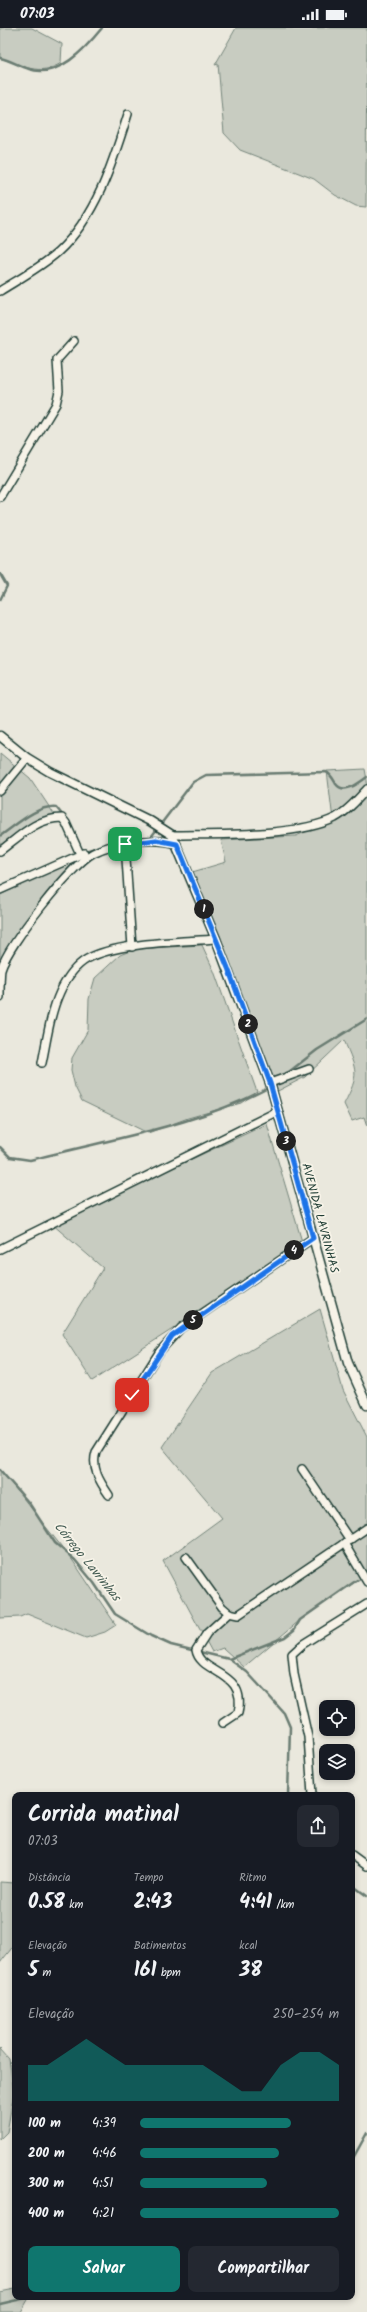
<!DOCTYPE html>
<html lang="pt">
<meta charset="utf-8">
<style>
:root{--surface:#171b24;--page:#242831;--text:#f1f3f6;--muted:#9ea1a6;--accent:#0f766e}
body{margin:0;font-family:Kalam,sans-serif;background:var(--page);color:var(--text);height:100vh;display:flex;flex-direction:column;font-size:15px;white-space:nowrap}
*{box-sizing:border-box;margin:0}
p{font-size:13px;color:var(--muted)}
.icon{flex:none;width:22px;height:22px;fill:none;stroke:currentColor;stroke-width:2;stroke-linecap:round;stroke-linejoin:round}
.map{position:relative;flex:1;overflow:hidden}
.side{position:absolute;left:12px;top:1764px;width:343px;height:508px;display:flex;flex-direction:column;background:var(--surface);border-radius:8px;box-shadow:0 2px 6px #0003}
.side>*{flex:none}
.tools{position:absolute;left:319px;top:1672px;display:grid;gap:8px}
.tools a{display:grid;place-items:center;width:36px;height:36px;border-radius:8px;background:var(--surface);box-shadow:0 2px 6px #0003;font-size:20px}
.pin{position:absolute;display:grid;place-items:center;width:34px;height:34px;color:#fff;margin:-17px;border-radius:8px;box-shadow:0 2px 6px #0006}
.km{position:absolute;width:20px;height:20px;margin:-10px;border-radius:50%;background:#222;color:#fff;font-size:11px;line-height:20px;text-align:center}
.round{display:grid;place-items:center;flex:none;width:42px;height:42px;border-radius:8px;background:var(--page)}
.headline{display:flex;align-items:center;justify-content:space-between;height:68px;padding:0 16px}
h1{font-size:22px;font-weight:800;line-height:30px}
.metrics{display:grid;grid-template-columns:repeat(3,1fr);gap:6px;height:68px;padding:4px 16px}
.metrics div{display:grid;align-content:center}
.metrics b{font-size:20px;font-weight:800}
.metrics small{font-size:11px;font-weight:400}
.metrics p{font-size:11px}
.chart{height:112px;padding:8px 16px}
.chart p{display:flex;justify-content:space-between}
.chart svg{width:100%;height:72px;margin-top:4px;fill:var(--accent);opacity:.7}
.cta{display:flex;gap:8px;margin-top:auto;padding:8px 16px}
.cta a{flex:1;height:46px;border-radius:8px;background:var(--accent);color:#fff;font-size:16px;font-weight:800;line-height:46px;text-align:center}
.cta a+a{background:var(--page);color:var(--text)}
ul{padding:0 16px;list-style:none;font-size:13px}
li{display:grid;grid-template-columns:64px 48px 1fr;align-items:center;height:30px}
li i{height:10px;border-radius:5px;background:var(--accent)}
.status{display:flex;justify-content:space-between;align-items:center;height:28px;padding:0 20px;background:var(--surface);direction:ltr}
.status svg{height:11px;fill:currentColor}
.map>svg:first-child{display:block}
.green{fill:#c8ccc1;stroke:#74847a}
.lines{fill:none;stroke-linecap:round;stroke-linejoin:round}
.stream{stroke:#6a7c72;stroke-width:2.5}
.minor-casing{stroke:#1f3d34;stroke-width:10}
.tertiary-casing{stroke:#1f3d34;stroke-width:11}
.minor{stroke:#f7f3e8;stroke-width:7}
.tertiary{stroke:#f7f3e8;stroke-width:8}
.route-casing{stroke:#fff;stroke-width:8}
.route{stroke:#1a73e8;stroke-width:5}
.labels{text-anchor:middle;dominant-baseline:central;stroke-width:3.5;stroke-linejoin:round;paint-order:stroke}
.street-label{font-size:12px;fill:#1f3d34;stroke:#f7f3e8}
.water-label{font-size:13px;font-style:italic;fill:#445c53;stroke:#f7f3e8}
</style>
<div class="status"><b>07:03</b><svg viewBox="0 0 49 12"><path d="M0 12V9h3v3zM5 12V6h3v6zM10 12V3h3v9zM15 12V0h3v12zM26 1h20v11H26zM47 4h2v5h-2z"/></svg></div>
<div class="map">
<svg width="367" height="2284" viewBox="0 0 367 2284">
<rect width="100%" height="100%" fill="#eae8dd"/>
<filter id="ink" filterUnits="userSpaceOnUse"><feTurbulence type="fractalNoise" baseFrequency=".025" numOctaves="2"/><feDisplacementMap in="SourceGraphic" scale="8" xChannelSelector="R" yChannelSelector="G"/><feConvolveMatrix kernelMatrix="1 2 1 2 8 2 1 2 1" color-interpolation-filters="sRGB"/></filter>
<g filter="url(#ink)">
<g class="green">
<path d="M0 0H32L62 16 61 35C40 49 21 37 0 30Z"/>
<path d="M236 0H367L366 179 356 178 335 167 314 151 240 122 224 105 218 36 215 37Z"/>
<path d="M0 725 30 750 54 786 0 824Z"/>
<path d="M365 741 367 752V1098L364 1089 352 1093 344 1076C360 1045 357 1044 344 1012L305 1049 272 1066 189 845 226 834 221 812 296 808 333 792 327 743Z"/>
<path d="M85 829 17 912 0 938V867L77 831Z"/>
<path d="M202 917 214 943 257 1064 241 1075 188 1090 148 1105 82 1073 75 1059 71 1042 72 1030 88 1002 89 971 95 950 120 927 135 921Z"/>
<path d="M267 1096 303 1217 92 1353 62 1306 103 1240 52 1196Z"/>
<path d="M320 1281 343 1362 367 1409V1546L305 1588 244 1639 223 1620 212 1624 163 1533 222 1490 162 1419 212 1345Z"/>
<path d="M0 1441 73 1533 116 1597 105 1604 86 1610 27 1586 20 1589 0 1590Z"/>
<path d="M0 1854 15 1855V1916L0 1935Z"/>
<path d="M0 2021 9 2031 14 2065 7 2104 0 2111Z"/>
<path d="M15 2261V2269L29 2270 21 2284H0V2264Z"/>
</g>
<g class="lines">
<g class="stream">
<path d="M0 30C10 32 19 38 29 41 58 51 85 21 102 0"/>
<path d="M0 546 7 558 0 572"/>
<path d="M75 807 81 821"/>
<path d="M0 808C15 798 37 777 56 779L64 789"/>
<path d="M143 810 151 809 193 754 206 747 326 744C331 746 333 751 336 756 344 767 359 755 367 749"/>
<path d="M85 823 95 820"/>
<path d="M285 1047 317 1022 367 991"/>
<path d="M0 1119 10 1129 30 1132C109 1111 197 1098 270 1059"/>
<path d="M0 1442 29 1475 55 1515 75 1532 94 1555 115 1586 151 1608 171 1617 229 1631 247 1644 269 1668 284 1685 290 1699 288 1767"/>
<path d="M229 1631 285 1609 294 1602 300 1592 357 1552"/>
<path d="M352 1857 367 1868"/>
<path d="M352 2132 367 2105"/>
<path d="M0 2276 30 2269"/>
</g>
<defs>
<g id="minor">
<path d="M0 263C19 251 41 239 58 224 96 189 113 134 128 86"/>
<path d="M0 469 56 376 59 363 57 332 74 313"/>
<path d="M0 763 27 730"/>
<path d="M172 807C216 806 297 809 335 790 348 783 358 771 367 761"/>
<path d="M125 816 132 919"/>
<path d="M0 823C19 809 36 790 62 790L66 795 80 826"/>
<path d="M0 862 84 825"/>
<path d="M0 969C0 960 0 949 1 941 8 917 71 837 93 825 114 814 154 809 177 816"/>
<path d="M42 1035C47 1011 50 986 60 964 66 951 75 938 87 931 117 914 180 914 216 911"/>
<path d="M270 1055 309 1041"/>
<path d="M0 1221 278 1083"/>
<path d="M302 1441 350 1512"/>
<path d="M109 1467C100 1454 91 1440 96 1424L160 1323 181 1300 313 1210"/>
<path d="M344 1515 367 1554"/>
<path d="M186 1529 222 1579 229 1585 238 1587 367 1500"/>
<path d="M223 1695 238 1685C248 1642 200 1647 196 1622L207 1605 229 1585"/>
<path d="M312 1767 308 1709 294 1646 292 1626 303 1616 367 1576"/>
<path d="M352 1827 367 1838"/>
</g>
<path id="tertiary" d="M0 708 27 730 50 744 150 793 172 807 216 911 270 1055 348 1335 367 1377"/>
</defs>
<use href="#minor" class="minor-casing"/>
<use href="#tertiary" class="tertiary-casing"/>
<use href="#minor" class="minor"/>
<use href="#tertiary" class="tertiary"/>
</g>
</g>
<g class="lines" filter="url(#ink)">
<defs>
<path id="route" d="M125 816 156 812 177 816 228 940 270 1055 313 1210 172 1308 132 1367"/>
</defs>
<use href="#route" class="route-casing"/>
<use href="#route" class="route"/>
</g>
<g class="labels">
<g class="street-label">
<text transform="translate(320 1190) rotate(75)">AVENIDA LAVRINHAS</text>
</g>
<g class="water-label">
<text transform="translate(87 1534) rotate(51)">Córrego Lavrinhas</text>
</g>
</g>
</svg>
<div class="tools">
<a><svg class="icon" aria-label="locate" viewBox="0 0 24 24"><circle cx="12" cy="12" r="6"/><path d="M12 2v4M12 18v4M2 12h4M18 12h4"/></svg></a>
<a><svg class="icon" aria-label="layers" viewBox="0 0 24 24"><path d="M12 4l9 5-9 5-9-5zM3 14l9 5 9-5"/></svg></a>
</div>
<div class="pin" style="left:125px;top:816px;background:#1e9e55"><svg class="icon" aria-label="arrive" viewBox="0 0 24 24"><path d="M6 21V4h12l-3 4 3 4H6"/></svg></div>
<div class="pin" style="left:132px;top:1367px;background:#d93025"><svg class="icon" aria-label="check" viewBox="0 0 24 24"><path d="M5 12l5 5 9-10"/></svg></div>
<b class="km" style="left:204px;top:881px">1</b>
<b class="km" style="left:248px;top:996px">2</b>
<b class="km" style="left:286px;top:1113px">3</b>
<b class="km" style="left:294px;top:1222px">4</b>
<b class="km" style="left:193px;top:1292px">5</b>
<section class="side">
<div class="headline"><div><h1>Corrida matinal</h1><p>07:03</p></div><a class="round"><svg class="icon" aria-label="share" viewBox="0 0 24 24"><path d="M12 15V3M7 8l5-5 5 5M5 13v7h14v-7"/></svg></a></div>
<div class="metrics">
<div><p>Distância</p><b>0.58<small> km</small></b></div>
<div><p>Tempo</p><b>2:43</b></div>
<div><p>Ritmo</p><b>4:41<small> /km</small></b></div>
</div>
<div class="metrics">
<div><p>Elevação</p><b>5<small> m</small></b></div>
<div><p>Batimentos</p><b>161<small> bpm</small></b></div>
<div><p>kcal</p><b>38</b></div>
</div>
<div class="chart"><p><span>Elevação</span>250–254 m</p>
<svg viewBox="0 0 160 44" preserveAspectRatio="none"><path d="M0 44V22L10 22L20 14L30 6L40 14L50 22L60 22L70 22L80 22L90 22L100 30L110 38L120 38L130 22L140 14L150 14L160 22V44z"/></svg>
</div>
<ul>
<li><b>100 m</b>4:39<i style="width:76%"></i></li>
<li><b>200 m</b>4:46<i style="width:70%"></i></li>
<li><b>300 m</b>4:51<i style="width:64%"></i></li>
<li><b>400 m</b>4:21<i style="width:100%"></i></li>
</ul>
<div class="cta"><a>Salvar</a><a>Compartilhar</a></div>
</section>
</div>
